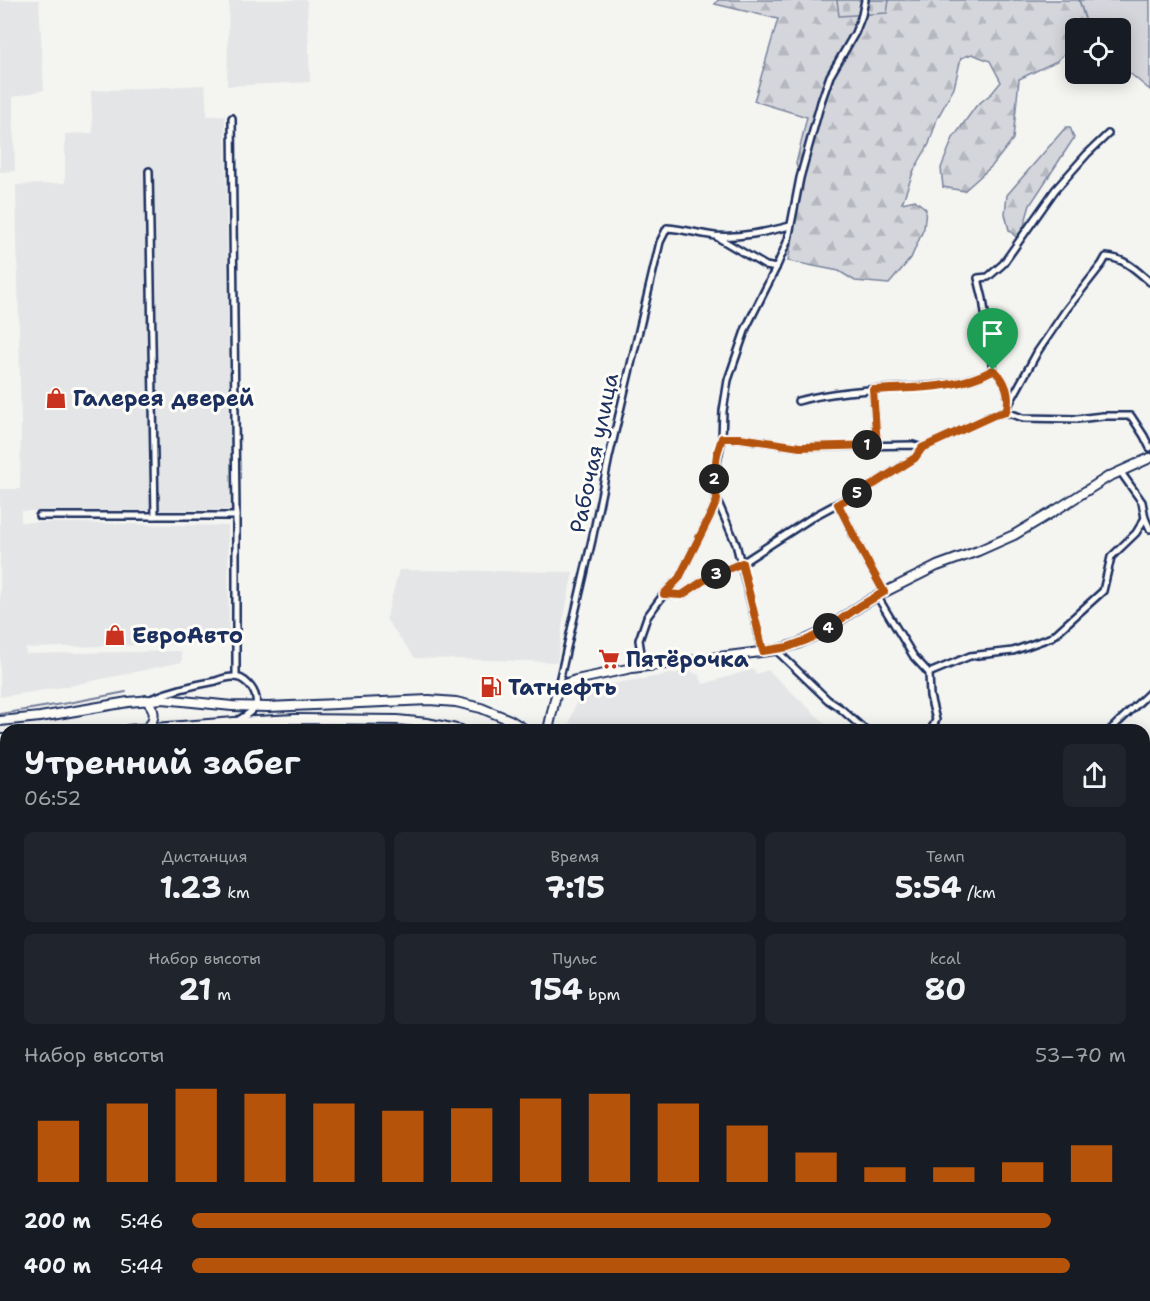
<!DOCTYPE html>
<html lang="ru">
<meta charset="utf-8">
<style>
:root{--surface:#171b24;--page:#20242c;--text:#f1f3f6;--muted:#9ea1a6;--accent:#b45309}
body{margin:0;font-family:"Shantell Sans",sans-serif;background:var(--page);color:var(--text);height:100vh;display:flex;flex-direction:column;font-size:22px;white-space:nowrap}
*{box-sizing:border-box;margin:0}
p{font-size:20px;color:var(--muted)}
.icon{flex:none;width:33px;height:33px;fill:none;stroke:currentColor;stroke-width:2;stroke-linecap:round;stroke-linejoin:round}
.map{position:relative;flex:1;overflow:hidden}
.side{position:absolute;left:0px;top:724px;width:1150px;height:578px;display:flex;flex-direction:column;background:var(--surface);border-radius:18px 18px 0 0;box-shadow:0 3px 15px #0003}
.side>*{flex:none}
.buttons{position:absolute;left:1065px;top:18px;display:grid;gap:12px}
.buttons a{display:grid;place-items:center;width:66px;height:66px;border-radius:9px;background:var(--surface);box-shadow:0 3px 15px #0003;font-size:30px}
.pin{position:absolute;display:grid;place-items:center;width:51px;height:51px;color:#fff;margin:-62px -26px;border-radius:50% 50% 50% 0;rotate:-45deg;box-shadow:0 0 6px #0007}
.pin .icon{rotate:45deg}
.km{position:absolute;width:30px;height:30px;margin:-15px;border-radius:50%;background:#222;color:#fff;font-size:16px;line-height:30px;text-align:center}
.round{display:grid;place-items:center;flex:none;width:63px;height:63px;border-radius:9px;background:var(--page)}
.overview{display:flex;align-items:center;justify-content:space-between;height:102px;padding:0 24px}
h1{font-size:33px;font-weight:700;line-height:45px}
.stats{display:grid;grid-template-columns:repeat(3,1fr);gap:9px;height:102px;padding:6px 24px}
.stats div{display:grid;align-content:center;border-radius:9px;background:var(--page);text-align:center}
.stats b{font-size:30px;font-weight:700}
.stats small{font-size:16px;font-weight:400}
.stats p{font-size:16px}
.chart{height:168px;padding:12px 24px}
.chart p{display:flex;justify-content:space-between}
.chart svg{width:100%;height:108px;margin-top:6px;stroke:var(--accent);stroke-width:6}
ul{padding:0 24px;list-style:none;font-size:20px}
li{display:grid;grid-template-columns:96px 72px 1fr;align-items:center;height:45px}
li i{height:15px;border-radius:8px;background:var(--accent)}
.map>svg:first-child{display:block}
.built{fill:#e4e5e6}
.grass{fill:#d4d6db;stroke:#78829c;stroke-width:1.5}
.forest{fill:url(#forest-firs);stroke:#78829c;stroke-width:1.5}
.cemetery{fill:url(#cemetery-stones);stroke:#78829c;stroke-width:1.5}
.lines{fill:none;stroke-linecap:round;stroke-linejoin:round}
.stream{stroke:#717c98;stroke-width:2}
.street-casing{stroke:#1b2f5e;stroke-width:10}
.secondary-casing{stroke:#1b2f5e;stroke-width:12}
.street{stroke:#fdfcf7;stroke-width:5}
.secondary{stroke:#fdfcf7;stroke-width:8}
.rail{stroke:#1b2f5e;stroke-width:2;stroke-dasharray:9 4.5;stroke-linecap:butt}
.route-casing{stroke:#fff;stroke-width:12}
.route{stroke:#b45309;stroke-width:8}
.labels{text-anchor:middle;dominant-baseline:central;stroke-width:6;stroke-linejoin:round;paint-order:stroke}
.poi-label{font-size:22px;font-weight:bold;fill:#1b2f5e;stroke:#fdfcf7;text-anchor:start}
.street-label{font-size:22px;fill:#1b2f5e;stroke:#fdfcf7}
</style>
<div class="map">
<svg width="1150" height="1301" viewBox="0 0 1150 1301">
<defs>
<pattern id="forest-firs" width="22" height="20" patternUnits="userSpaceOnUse" patternTransform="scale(1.5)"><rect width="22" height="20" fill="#d4d6db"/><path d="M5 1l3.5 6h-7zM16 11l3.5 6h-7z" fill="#b5b8be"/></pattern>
<pattern id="cemetery-stones" width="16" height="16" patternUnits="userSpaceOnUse" patternTransform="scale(1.5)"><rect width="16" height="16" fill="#d4d6db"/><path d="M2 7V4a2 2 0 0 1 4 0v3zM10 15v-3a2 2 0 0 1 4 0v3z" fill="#b5b8be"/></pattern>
</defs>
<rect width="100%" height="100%" fill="#f4f4f1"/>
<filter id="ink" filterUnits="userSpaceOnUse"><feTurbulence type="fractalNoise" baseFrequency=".0167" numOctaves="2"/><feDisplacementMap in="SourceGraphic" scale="12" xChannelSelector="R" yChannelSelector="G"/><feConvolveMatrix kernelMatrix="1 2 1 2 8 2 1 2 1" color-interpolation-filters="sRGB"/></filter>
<g filter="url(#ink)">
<g class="built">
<path d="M0 0H39L44 90 13 97 15 171 0 172Z"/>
<path d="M229 0H307L310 82 227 86Z"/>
<path d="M205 85 207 116 225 115 231 510 21 511V522L228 526 229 643 25 648 26 654 181 651 182 662 69 686 0 697V489H20L21 428 16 185 65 183V134L93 133 91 91Z"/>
<path d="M399 570 573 572 563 621 557 662 415 658 386 619Z"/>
<path d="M754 669 756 674 768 670 771 673 832 730H575L569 725 580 689 690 671 699 675 703 684Z"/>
<path d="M6 817V1296H392L391 1301H0V818Z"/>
<path d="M422 1296H561L560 1301H421Z"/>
</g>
<path class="grass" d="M1079 0H1150V90L1121 66 1120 28H1088Z"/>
<g class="forest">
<path d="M718 0H1079L1086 23 1082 28H1076L1075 41 1074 44 1057 61 1019 79 1013 139 992 166 964 191 943 187 941 168 953 138 976 106 992 93 1001 82 990 61 972 54 961 58 954 88 937 119 929 144 914 170 902 203 915 200 926 209 924 228 911 258 889 284 855 281 839 271 788 261 802 182 796 164 807 117 754 101 778 19 715 4Z"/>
<path d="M1066 127H1070L1074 138 1030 205 1023 229 1016 237 1009 230 1005 214 1007 195Z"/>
</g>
<path class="cemetery" d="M837 0H889L887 13 839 16Z"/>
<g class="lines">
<path class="stream" d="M0 714 68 703 126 692"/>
<defs>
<g id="street">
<path d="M232 118 236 516V677"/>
<path d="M149 171 155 516"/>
<path d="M717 237 766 266 776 268"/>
<path d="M993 370 983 299 978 278 988 277 1003 264 1055 190 1087 154 1108 134"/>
<path d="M873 390 877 445"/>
<path d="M798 401C831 392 865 390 899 388 931 386 964 386 993 370 1006 379 1011 397 1006 412"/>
<path d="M1009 404 1038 351 1066 310 1102 264 1106 257C1125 258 1137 271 1150 282"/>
<path d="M722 438H740L800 447 913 445 922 448"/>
<path d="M717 500 736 544 763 651"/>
<path d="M838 504 861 550 884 592"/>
<path d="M39 516H236"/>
<path d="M1145 518 1150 529"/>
<path d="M664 594 682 595 709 577 742 563 816 515 874 484 915 458 922 448 994 415 1006 412 1023 418 1077 419 1103 416H1131L1144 436 1150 448"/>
<path d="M877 596 914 657 929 673 930 696 936 720 931 730"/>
<path d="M776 650 828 700 840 708 865 730"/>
<path d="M643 666 639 640 647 617 664 594 679 578 711 514 717 500 714 477 722 438 723 411 728 380 746 328 776 268 788 240 800 178 821 102 830 76 855 33 862 15 865 0"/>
<path d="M929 673 970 656 1013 651 1052 637 1103 591 1111 557 1136 533 1145 518 1142 502 1120 471"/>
<path d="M558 686 592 540 609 457 660 242 667 228C684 229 699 234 715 236 740 238 766 232 790 226"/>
<path d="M153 698C173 690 194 685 216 681 221 679 228 677 234 677 244 677 254 688 256 698 259 709 245 716 237 721"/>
<path d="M1110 730 1150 692"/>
<path d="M0 753 6 752"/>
<path d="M1144 790 1150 784"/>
<path d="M1144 883 1150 882"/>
<path d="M1144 925 1150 917"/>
<path d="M1144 932 1150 938"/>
<path d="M1144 1069 1150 1070"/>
<path d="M1144 1246 1150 1252"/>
<path d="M415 1301 416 1296"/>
</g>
<g id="secondary">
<path d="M146 700C156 710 156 718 147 729"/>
<path d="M0 721 40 717 128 702 163 699 232 706 268 707 429 700 456 702 481 708 510 720 526 730"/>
<path d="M128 730 235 722 295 719 397 720 427 723 461 730"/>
<path d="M548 730 558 686 576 680 632 668 776 650 797 644 823 632 860 606 877 596 937 566 978 551 1014 535 1056 510 1108 477 1150 458"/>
<path d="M0 739H6"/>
<path d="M922 1296 925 1301"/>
<path d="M946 1296 948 1301"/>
</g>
</defs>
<use href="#street" class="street-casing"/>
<use href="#secondary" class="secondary-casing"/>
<use href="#street" class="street"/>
<use href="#secondary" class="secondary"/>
<path class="rail" d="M0 1207 6 1200"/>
</g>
</g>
<g class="lines" filter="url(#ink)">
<defs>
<path id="route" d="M993 370C1006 379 1011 397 1006 412L994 415 922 448 915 458 874 484 838 504 861 550 884 592 860 606 823 632 807 640 788 647 763 651 742 563 709 577 682 595 664 594 679 578 711 514 717 500 714 477 717 454 722 438H740L800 447 877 445 873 390C913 387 957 390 993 370Z"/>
</defs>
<use href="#route" class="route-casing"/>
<use href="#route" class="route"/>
</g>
<defs>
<symbol id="shop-bare" viewBox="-9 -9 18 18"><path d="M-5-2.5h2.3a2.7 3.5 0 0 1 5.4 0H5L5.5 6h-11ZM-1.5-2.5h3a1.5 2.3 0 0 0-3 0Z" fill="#c8321e" stroke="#fdfcf7" stroke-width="2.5" paint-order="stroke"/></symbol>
<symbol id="supermarket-bare" viewBox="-9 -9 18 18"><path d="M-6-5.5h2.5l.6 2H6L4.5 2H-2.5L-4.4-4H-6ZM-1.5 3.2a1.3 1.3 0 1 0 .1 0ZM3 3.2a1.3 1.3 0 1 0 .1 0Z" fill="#c8321e" stroke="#fdfcf7" stroke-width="2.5" paint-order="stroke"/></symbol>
<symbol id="fuel-bare" viewBox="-9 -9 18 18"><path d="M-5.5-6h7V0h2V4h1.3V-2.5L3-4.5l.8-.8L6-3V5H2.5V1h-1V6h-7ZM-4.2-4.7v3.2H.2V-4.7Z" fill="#c8321e" stroke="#fdfcf7" stroke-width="2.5" paint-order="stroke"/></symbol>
</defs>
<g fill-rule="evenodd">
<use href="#shop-bare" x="41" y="383" width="30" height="30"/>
<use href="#shop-bare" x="100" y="620" width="30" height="30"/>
<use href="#supermarket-bare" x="594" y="644" width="30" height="30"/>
<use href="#fuel-bare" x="476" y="672" width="30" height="30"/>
</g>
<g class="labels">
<g class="poi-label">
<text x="73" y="398">Галерея дверей</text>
<text x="132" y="635">ЕвроАвто</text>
<text x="626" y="659">Пятёрочка</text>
<text x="508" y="687">Татнефть</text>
</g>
<g class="street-label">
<text transform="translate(594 453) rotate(-78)">Рабочая улица</text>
</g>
</g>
</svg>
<div class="buttons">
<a><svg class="icon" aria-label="locate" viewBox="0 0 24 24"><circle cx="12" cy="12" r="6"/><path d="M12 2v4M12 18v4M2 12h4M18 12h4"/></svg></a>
</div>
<div class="pin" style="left:993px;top:370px;background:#1e9e55"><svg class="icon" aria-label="arrive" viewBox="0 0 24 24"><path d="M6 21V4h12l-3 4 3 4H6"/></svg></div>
<b class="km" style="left:867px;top:445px">1</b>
<b class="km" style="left:714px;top:479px">2</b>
<b class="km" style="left:716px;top:574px">3</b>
<b class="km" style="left:828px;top:628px">4</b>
<b class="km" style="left:857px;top:493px">5</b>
<section class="side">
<div class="overview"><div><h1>Утренний забег</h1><p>06:52</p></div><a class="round"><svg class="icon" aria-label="share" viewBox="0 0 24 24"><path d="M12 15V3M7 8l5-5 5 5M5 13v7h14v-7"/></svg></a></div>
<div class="stats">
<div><p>Дистанция</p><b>1.23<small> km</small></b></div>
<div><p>Время</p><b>7:15</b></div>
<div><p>Темп</p><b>5:54<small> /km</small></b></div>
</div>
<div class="stats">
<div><p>Набор высоты</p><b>21<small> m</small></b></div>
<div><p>Пульс</p><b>154<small> bpm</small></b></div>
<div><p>kcal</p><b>80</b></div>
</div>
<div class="chart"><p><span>Набор высоты</span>53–70 m</p>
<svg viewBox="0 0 160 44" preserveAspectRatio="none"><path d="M5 44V19M15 44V12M25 44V6M35 44V8M45 44V12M55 44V15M65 44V14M75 44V10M85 44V8M95 44V12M105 44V21M115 44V32M125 44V38M135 44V38M145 44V36M155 44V29"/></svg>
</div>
<ul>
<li><b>200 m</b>5:46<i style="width:92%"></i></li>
<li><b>400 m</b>5:44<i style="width:94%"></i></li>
</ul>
</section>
</div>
